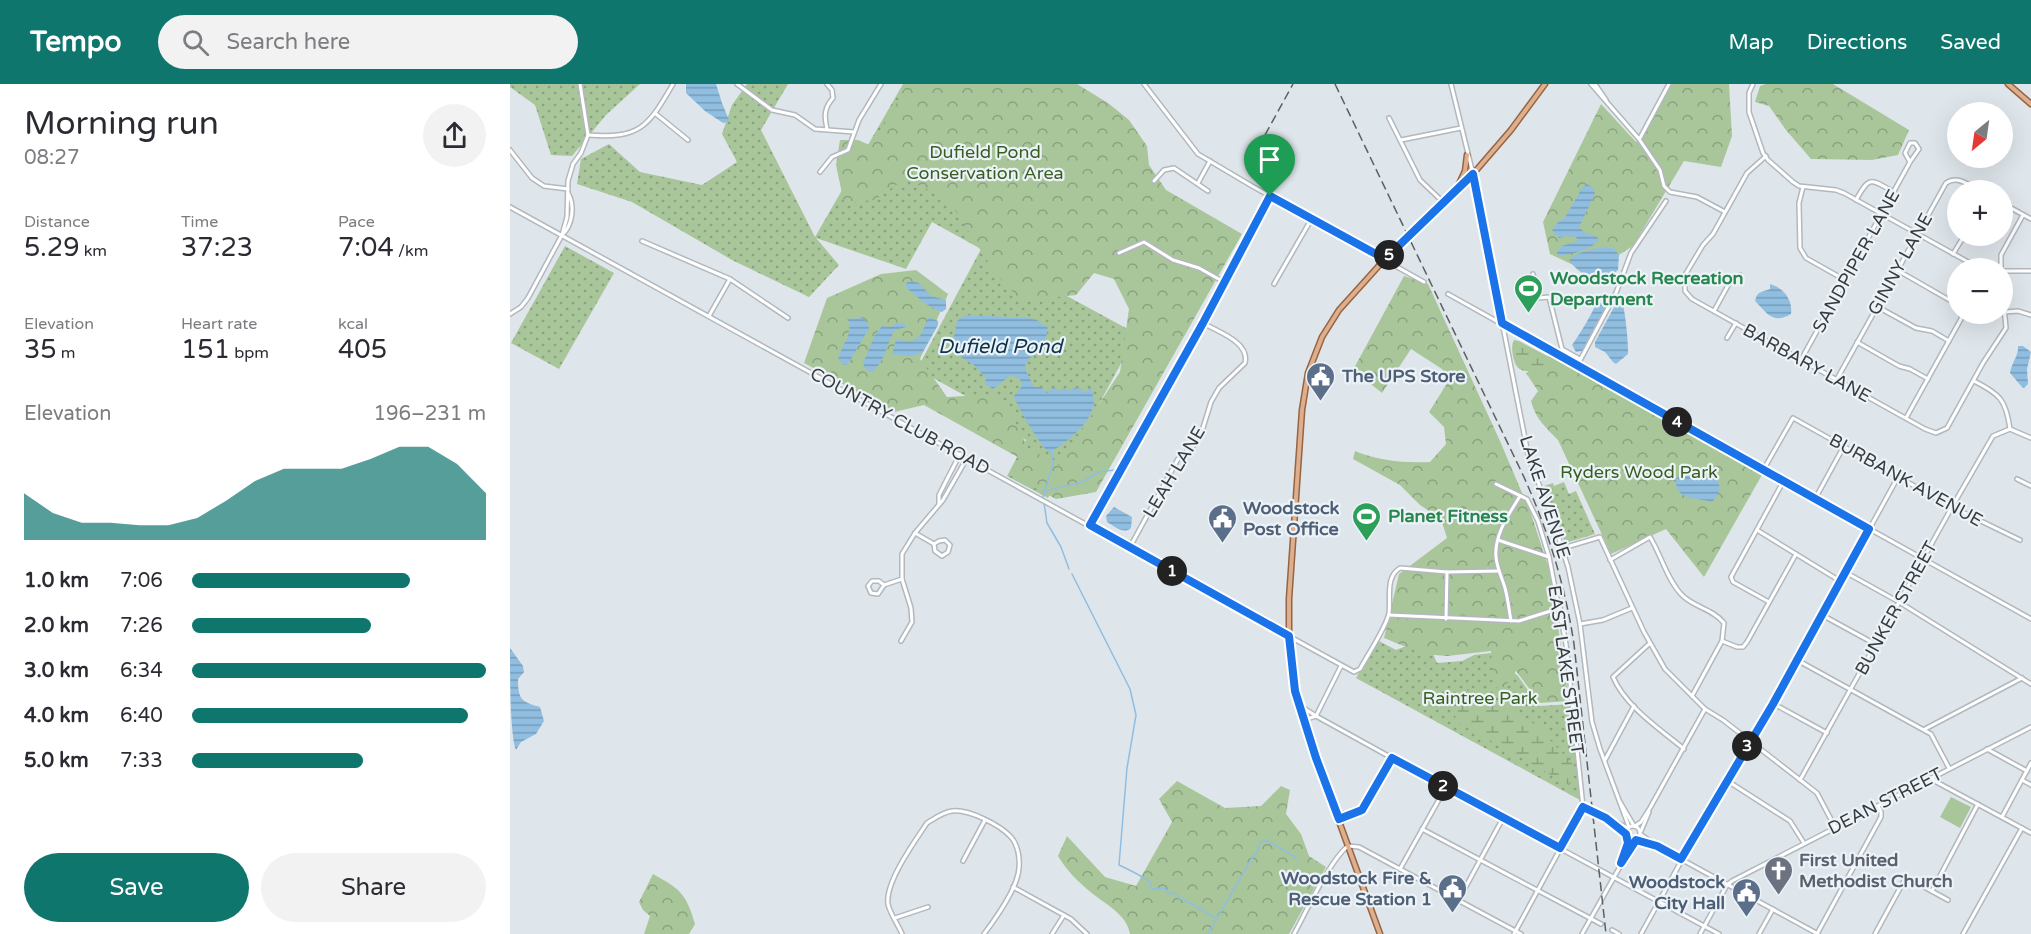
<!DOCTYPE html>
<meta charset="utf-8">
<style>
:root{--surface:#fff;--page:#f2f2f3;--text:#2b2b33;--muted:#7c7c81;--accent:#0f766e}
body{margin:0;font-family:"Varela Round",sans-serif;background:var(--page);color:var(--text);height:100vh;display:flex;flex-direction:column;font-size:22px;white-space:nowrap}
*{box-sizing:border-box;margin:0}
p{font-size:20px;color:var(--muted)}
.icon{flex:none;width:33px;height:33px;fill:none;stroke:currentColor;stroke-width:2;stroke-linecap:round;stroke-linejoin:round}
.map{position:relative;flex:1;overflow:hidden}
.sheet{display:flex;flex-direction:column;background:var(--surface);width:510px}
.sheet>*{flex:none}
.needle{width:39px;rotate:209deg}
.buttons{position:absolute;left:1437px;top:18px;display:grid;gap:12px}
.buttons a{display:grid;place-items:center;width:66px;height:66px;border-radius:50%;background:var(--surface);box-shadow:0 6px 24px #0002;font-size:30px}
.pin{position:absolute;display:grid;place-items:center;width:51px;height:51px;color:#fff;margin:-62px -26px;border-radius:50% 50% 50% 0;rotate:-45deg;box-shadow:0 0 6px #0007}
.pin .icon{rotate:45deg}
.km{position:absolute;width:30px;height:30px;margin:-15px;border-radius:50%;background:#222;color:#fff;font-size:16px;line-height:30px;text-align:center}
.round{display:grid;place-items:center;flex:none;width:63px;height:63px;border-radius:32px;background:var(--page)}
.overview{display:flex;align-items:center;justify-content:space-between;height:102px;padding:0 24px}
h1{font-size:33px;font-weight:600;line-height:45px}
.stats{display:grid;grid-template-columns:repeat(3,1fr);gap:9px;height:102px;padding:6px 24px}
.stats div{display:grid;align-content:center}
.stats b{font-size:26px;font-weight:600}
.stats small{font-size:16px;font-weight:400}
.stats p{font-size:16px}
.chart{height:168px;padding:12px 24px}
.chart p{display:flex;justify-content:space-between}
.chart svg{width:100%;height:108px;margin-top:6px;fill:var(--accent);opacity:.7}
.button{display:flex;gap:12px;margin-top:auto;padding:12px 24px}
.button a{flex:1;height:69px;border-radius:36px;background:var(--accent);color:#fff;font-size:24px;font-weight:600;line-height:69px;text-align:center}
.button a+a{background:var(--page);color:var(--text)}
ul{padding:0 24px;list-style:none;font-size:20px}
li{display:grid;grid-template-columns:96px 72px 1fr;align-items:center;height:45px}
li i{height:15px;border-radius:8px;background:var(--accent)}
header{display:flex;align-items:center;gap:36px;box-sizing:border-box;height:84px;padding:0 30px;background:var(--accent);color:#fff}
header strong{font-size:28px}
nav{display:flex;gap:33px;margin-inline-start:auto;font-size:21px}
.search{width:420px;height:54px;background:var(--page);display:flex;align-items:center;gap:15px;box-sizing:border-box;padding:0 21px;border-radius:33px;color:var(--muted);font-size:22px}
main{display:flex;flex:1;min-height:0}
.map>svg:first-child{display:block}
.grass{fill:url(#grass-dots)}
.forest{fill:url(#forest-crowns)}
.wetland{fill:url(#wetland-marsh)}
.pitch{fill:#a8c69a}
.water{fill:url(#water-rules)}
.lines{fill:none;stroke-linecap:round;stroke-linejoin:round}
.stream{stroke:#90bee1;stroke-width:1.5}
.minor-casing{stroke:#b2b8bd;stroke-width:6}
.major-casing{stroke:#966441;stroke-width:7}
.minor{stroke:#fff;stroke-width:3}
.major{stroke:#deaf8e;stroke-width:4}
.rail{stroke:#5c6063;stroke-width:1.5;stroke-dasharray:9 4.5;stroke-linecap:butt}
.route-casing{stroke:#fff;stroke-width:12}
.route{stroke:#1a73e8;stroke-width:8}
.labels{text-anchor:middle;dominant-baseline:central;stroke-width:4.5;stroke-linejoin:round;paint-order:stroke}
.park-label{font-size:18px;fill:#385e20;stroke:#ecf3f8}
.street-label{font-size:18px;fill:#393c3e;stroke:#ecf3f8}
.leisure-label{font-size:18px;font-weight:bold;fill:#27864d;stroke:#ecf3f8;text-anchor:start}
.service-label{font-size:18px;font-weight:bold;fill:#4e5e75;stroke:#ecf3f8;text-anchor:start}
.worship-label{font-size:18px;font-weight:bold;fill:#5b616d;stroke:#ecf3f8;text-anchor:start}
.water-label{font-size:20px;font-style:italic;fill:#0d324b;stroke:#ecf3f8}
</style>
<header>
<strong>Tempo</strong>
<div class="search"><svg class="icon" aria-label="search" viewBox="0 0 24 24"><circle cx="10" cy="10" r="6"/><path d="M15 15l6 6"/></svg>Search here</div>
<nav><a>Map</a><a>Directions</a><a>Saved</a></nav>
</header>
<main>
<section class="sheet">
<div class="overview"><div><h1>Morning run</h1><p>08:27</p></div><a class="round"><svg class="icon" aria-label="share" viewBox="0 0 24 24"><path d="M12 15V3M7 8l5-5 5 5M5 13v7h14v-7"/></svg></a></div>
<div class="stats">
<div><p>Distance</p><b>5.29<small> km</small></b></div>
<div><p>Time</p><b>37:23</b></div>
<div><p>Pace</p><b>7:04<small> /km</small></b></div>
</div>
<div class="stats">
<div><p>Elevation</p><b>35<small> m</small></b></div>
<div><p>Heart rate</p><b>151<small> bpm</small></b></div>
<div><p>kcal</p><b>405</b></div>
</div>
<div class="chart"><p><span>Elevation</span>196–231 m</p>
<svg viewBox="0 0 160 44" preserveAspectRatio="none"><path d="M0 44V25L10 33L20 37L30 37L40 38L50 38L60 35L70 28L80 20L90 15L100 15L110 15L120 11L130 6L140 6L150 13L160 25V44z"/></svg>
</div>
<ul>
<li><b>1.0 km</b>7:06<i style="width:74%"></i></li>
<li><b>2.0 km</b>7:26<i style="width:61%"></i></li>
<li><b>3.0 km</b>6:34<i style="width:100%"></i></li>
<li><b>4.0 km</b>6:40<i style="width:94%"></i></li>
<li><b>5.0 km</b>7:33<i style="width:58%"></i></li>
</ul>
<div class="button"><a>Save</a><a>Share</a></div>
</section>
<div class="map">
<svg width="1521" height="850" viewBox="0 0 1521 850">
<defs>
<pattern id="grass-dots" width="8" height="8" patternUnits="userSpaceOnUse" patternTransform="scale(1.5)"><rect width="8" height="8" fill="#a8c69a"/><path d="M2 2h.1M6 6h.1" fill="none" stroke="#8aa27f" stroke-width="1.8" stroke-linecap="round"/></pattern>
<pattern id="forest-crowns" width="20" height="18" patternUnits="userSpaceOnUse" patternTransform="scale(1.5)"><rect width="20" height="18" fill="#a8c69a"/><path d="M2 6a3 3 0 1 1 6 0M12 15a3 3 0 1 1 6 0" fill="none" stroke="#8aa27f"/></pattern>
<pattern id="wetland-marsh" width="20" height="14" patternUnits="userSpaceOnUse" patternTransform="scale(1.5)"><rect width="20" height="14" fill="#a8c69a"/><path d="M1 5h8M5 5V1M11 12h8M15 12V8" fill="none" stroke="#8aa27f"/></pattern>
<pattern id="water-rules" width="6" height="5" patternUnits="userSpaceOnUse" patternTransform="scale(1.5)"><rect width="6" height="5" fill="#90bee1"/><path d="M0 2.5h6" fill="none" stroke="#779cb8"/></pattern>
</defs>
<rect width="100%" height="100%" fill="#dfe6eb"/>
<g class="grass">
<path d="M0 0H130L96 31 62 72 41 71 25 21 0 3Z"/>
<path d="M237 0H278L251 46 305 153 393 0H562L507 185 627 250 538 414 497 392 516 356 491 342 495 334 407 285 471 165 422 138 396 185 306 154 329 181 299 213 222 176 122 118 67 100 71 75 99 60 130 88 192 101 227 78 212 50 222 21Z"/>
<path d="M55 162 104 189 49 285 1 259Z"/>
<path d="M1054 398 1059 410 1066 407 1085 450 1055 459 1034 402 1043 399 1044 402Z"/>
<path d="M867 556 886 566 904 559 920 563 927 579 952 577 964 571 981 569 1008 592 1029 622 1061 620 1070 716 846 594Z"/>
</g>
<g class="forest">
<path d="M397 0H567L598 19 619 36 637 62 639 81 656 106 732 150 586 408 546 415 502 392 513 376 414 321 384 328 294 279 317 214 371 190 406 186 438 210 410 275 437 313 486 310 498 324 518 364 549 381 610 288 619 225 604 195 584 189 566 211 511 217 483 186 438 115 395 95 364 116 334 119 326 81 330 56H348L362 62Z"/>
<path d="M1162 0H1219L1222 52 1211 83 1174 77 1123 162 1080 189 1040 170 1033 138 1091 20 1126 58Z"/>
<path d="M1256 0H1323L1399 46 1388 71 1362 76 1301 75 1276 46 1259 22 1245 18 1250 2Z"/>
<path d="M894 192 918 200 990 357 1021 430 1040 488 1059 617 1030 619 1006 587 993 605 984 603 981 567 937 572 913 570 874 554 889 490 937 454 931 435 910 421 890 401 843 375 845 367C869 377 894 379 920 378L936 360 934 343 919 328 938 298 932 285 901 265 872 309 843 286Z"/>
<path d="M1041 271 1253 389 1194 493 1156 445 1101 470 1048 356C1036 344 1025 334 1021 317L1028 307 1016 289Z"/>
<path d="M667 697 715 724 751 722 771 702 780 706 776 730 791 750 799 772 816 783 779 850H620C617 831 597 821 583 810 569 799 557 787 548 772L557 752 595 793 626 802 662 738 649 715Z"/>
<path d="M143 790C170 805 176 809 185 840L179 850H134L140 832 133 826 129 818Z"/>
</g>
<g class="wetland">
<path d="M1004 256 1009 257 1045 276C1032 284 1009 296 1004 276 1002 268 1001 263 1004 256Z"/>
<path d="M959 602 1035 646 1039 655 1062 679 1059 701 944 636Z"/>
</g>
<path class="pitch" d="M1441 713 1461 723 1450 744 1430 733Z"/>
<g class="water">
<path d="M176 0H206L212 19 219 36 218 38 213 39 195 27 176 9Z"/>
<path d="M1077 100 1083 104 1085 110 1069 143 1075 149 1086 152 1089 156C1079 167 1062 170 1048 172L1047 168 1052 162 1068 157 1066 153 1057 152 1049 154 1042 146 1049 137 1054 135 1072 104Z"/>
<path d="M1092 163 1103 164 1109 171 1108 186C1104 189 1100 193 1097 196 1086 202 1064 185 1059 176 1066 168 1081 166 1092 163Z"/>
<path d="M401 197 409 199 421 212 436 216V225L432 228C418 223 408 214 396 203V199Z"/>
<path d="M1260 200C1274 204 1283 216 1281 230 1263 241 1257 229 1245 217 1247 207 1252 208 1260 205Z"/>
<path d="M1108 216C1110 217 1111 218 1112 219 1115 222 1119 265 1118 270L1106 280 1103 278 1095 268 1085 263V258Z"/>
<path d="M1093 218 1096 219V222L1072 267 1066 268 1062 261C1071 248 1079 235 1086 220Z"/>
<path d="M455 231 518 234 527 236 538 244C536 257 531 269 518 275V278L515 280 516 287 524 303H531L537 309 540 305 545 304 550 307 554 304 560 307 564 304 572 305 574 309 580 303C595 331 560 355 540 369 532 365 506 321 504 312L512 302 510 295 501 291 483 305 475 300 476 294 464 281 451 273 446 264 444 253 447 237Z"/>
<path d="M419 233 428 237V241L413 268C402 274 393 271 382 270L386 256 402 257 410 252Z"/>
<path d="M352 234 357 238 359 244 338 280 334 281 328 275 332 264 338 253 340 239 337 235Z"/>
<path d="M387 239H394L396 243 385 246C375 262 377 275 362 288L356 286 353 279 365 251 372 242 381 243Z"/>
<path d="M1508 262H1513L1521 268 1517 285 1518 300 1514 304 1512 303 1500 289C1501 279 1509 272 1508 262Z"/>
<path d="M1170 391 1199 393 1208 396C1211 405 1209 410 1202 418 1187 413 1164 417 1166 395Z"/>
<path d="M604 423 622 433 621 444C614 451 604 442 597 438L596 432Z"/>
<path d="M0 564 13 582 14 588 8 595C8 615 11 618 30 623L34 637 26 650 11 658 6 666C0 653 0 585 0 564Z"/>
</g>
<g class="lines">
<g class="stream">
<path d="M534 407 572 398 589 388 604 386 609 384 617 370"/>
<path d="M533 413 543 380 542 369"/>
<path d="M534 419 537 439 551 463 559 485"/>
<path d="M562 490 620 605 626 631 617 684 609 781C620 786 632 792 641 799V805L654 804 657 808 666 810 669 814 682 820 707 835"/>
<path d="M698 850 742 774 747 769 750 758 756 756 787 774"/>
</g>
<defs>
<g id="minor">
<path d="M227 0 262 26 285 31 305 45 344 48"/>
<path d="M634 0 688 70 742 102 914 198"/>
<path d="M941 0 963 90 1019 375 1043 436 1058 483 1070 540 1082 638 1090 665 1119 743"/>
<path d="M1081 0 1129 55 1150 86 1154 102 1160 108 1187 113 1215 128"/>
<path d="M1085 0 1096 16"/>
<path d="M1243 0 1239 9V28L1253 69 1258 76 1283 98 1289 102 1326 106 1334 109 1469 184"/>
<path d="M146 30 178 56"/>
<path d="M879 34 910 96 933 118"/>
<path d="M317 45C314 32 314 24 323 14L322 6 317 0"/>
<path d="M78 51C130 55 138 43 163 0"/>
<path d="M1130 54 1159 0"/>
<path d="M891 56 951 44"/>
<path d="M0 66 22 94 34 102 58 105"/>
<path d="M1256 72 1237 89 1203 150 1193 161 1175 191V207L1182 215 1415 345 1426 349 1437 344 1473 279 1496 244 1492 201"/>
<path d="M310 88 322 73 338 66 349 36 371 0"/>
<path d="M644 97 654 86 664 84 698 107"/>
<path d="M688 99 700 77"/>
<path d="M1293 103 1289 119 1290 164 1296 174 1335 196"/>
<path d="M1346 116C1360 91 1360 95 1384 108"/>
<path d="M1492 119 1521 135"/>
<path d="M0 123 844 588 850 585C857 572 877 542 879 529 881 514 875 493 890 484L937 488 989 487"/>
<path d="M52 151C63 141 65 121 58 109"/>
<path d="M132 157 220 195 278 234"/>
<path d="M609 169 634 158 663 176 689 184 714 198"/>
<path d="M1443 170 1454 152"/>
<path d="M1491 184V171L1513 131"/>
<path d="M1387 186 1448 221"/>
<path d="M1492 187H1521"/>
<path d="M1023 190 1028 214 1039 213 1052 265 1070 275"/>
<path d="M764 200 802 134"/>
<path d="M938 210 1521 535"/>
<path d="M1366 222 1406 244 1422 247 1439 257"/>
<path d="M1204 227 1221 196 1230 191"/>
<path d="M1495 228 1508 227 1521 231"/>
<path d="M0 230 11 223 18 214 52 151 57 133 58 97 63 80 71 69 78 51 70 0"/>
<path d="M199 232 220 195"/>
<path d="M1217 254 1226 239"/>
<path d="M1347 258 1389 282 1400 285 1418 295"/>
<path d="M1291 276 1400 78 1409 65 1405 59H1400L1395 69 1400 78"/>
<path d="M1067 282 1106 209 1121 169 1156 117"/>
<path d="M1327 295 1436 99C1448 91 1458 101 1469 106"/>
<path d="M1464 297C1490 310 1496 316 1500 345"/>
<path d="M1396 334 1451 235 1452 230"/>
<path d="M1255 383 1283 334 1442 423 1510 456"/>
<path d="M1507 395 1521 402"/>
<path d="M986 400 1017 415 1028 437 1039 473 1056 560 1073 723"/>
<path d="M1305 415 1334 362"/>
<path d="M429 420V411L450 370"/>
<path d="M580 441 693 239 760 112"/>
<path d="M1247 446 1330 497"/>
<path d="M405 449 424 460"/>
<path d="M435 456 440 461 438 468 432 472 425 467 424 460 429 457Z"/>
<path d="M988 456 1039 473"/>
<path d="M620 463 668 375 684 361 692 347 701 318 709 304 735 279C740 258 708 248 693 239"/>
<path d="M1053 464 1090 453 1134 548 1155 585 1195 625 1213 636 1307 709 1325 743"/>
<path d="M1100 476 1140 453C1151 471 1157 495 1171 510 1182 523 1202 524 1214 539L1212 557 1182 612"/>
<path d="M1335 488 1389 518 1521 600"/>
<path d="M362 497H369L374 501 368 510 361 509 358 502Z"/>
<path d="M374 501 392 495"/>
<path d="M1259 518 1223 498 1221 493 1273 398"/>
<path d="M879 531 1009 537 1050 524"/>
<path d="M1312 531 1365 560"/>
<path d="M936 535 937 488"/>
<path d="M1001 537C999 526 998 515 995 504 992 494 987 484 986 473 984 451 999 430 1010 412"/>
<path d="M1070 540 1093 536 1122 524"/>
<path d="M391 557 402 538 401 524 392 495V470L405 449 433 416 457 374"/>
<path d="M1212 557 1227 563H1233L1237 558 1286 470"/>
<path d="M1139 560 1103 593C1116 623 1150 645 1174 665"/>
<path d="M1287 576 1421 650 1439 684"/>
<path d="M1264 620 1317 649"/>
<path d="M789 621 806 632 882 674 1209 850"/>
<path d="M806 632 831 582"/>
<path d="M794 636 806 632"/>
<path d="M1415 645 1512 594"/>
<path d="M1477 665 1517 687"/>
<path d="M1095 676 1124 622"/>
<path d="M1419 694 1521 749"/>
<path d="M1216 696 1280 737 1294 759"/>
<path d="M1290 696 1442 423 1483 352 1500 345 1521 354"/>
<path d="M1512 696 1521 701"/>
<path d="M1110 718 1124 742"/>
<path d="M1073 723 1118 744"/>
<path d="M1492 733 1521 679"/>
<path d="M1096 734 1115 749"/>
<path d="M829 735 852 726 882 674"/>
<circle cx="1123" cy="749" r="7"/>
<path d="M1125 742 1131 738 1140 724 1195 625"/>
<path d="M912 745 1091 840"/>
<path d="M1131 747 1139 728"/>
<path d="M1130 750 1147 762 1308 850"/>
<path d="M1126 756 1147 762"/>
<path d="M1112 774 1118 755"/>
<path d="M453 777 475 736"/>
<path d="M890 785 936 703"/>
<path d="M503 803 561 835 577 850"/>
<path d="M1422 807 1468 720"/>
<path d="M948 817 993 734"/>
<path d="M385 834 418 823"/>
<path d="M1102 846 1109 850"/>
<path d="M392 850C388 840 380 830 378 820 375 798 405 757 417 739 425 734 433 728 442 727 459 725 490 741 501 753 508 761 510 774 509 784 508 804 486 834 474 850"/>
<path d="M542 850 554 831"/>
<path d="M784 850C796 828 820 776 838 762L849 763 1011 850"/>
<path d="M1004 850 1073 723"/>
<path d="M1072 850 1125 756"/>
<path d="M1131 850 1216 696 1263 620 1388 393"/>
<path d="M1190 850 1217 801 1222 797 1521 643"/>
<path d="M1249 850 1263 825"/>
<path d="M1307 850 1371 733V728L1368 722"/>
<path d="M1365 850 1396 793 1438 816"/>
<path d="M1453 850 1512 744"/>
</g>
<g id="major">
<path d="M1498 0 1521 20"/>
<path d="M948 102 955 87 957 71"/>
<path d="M870 850 806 674 785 607 779 552V515L792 326 798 289 812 253 829 226 875 175 963 90 1001 46 1035 0"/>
</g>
</defs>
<use href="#minor" class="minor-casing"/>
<use href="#major" class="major-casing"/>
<use href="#minor" class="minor"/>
<use href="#major" class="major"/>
<g class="rail">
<path d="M825 0 1013 391C1038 446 1055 501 1064 560L1096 850"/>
<path d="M755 51 783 0"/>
</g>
</g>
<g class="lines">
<defs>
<path id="route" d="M963 90 992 239 1359 445 1263 620 1171 775 1147 762 1126 756 1111 779 1118 759 1116 750 1096 734 1073 723 1050 764 882 674 852 726 829 735 806 674 785 607 779 552 580 441 693 239 760 112 875 175Z"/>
</defs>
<use href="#route" class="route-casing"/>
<use href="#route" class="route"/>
</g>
<defs>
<symbol id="stadium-pin" viewBox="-11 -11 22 30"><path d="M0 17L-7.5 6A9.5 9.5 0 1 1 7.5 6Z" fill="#2e9e5b" stroke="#ecf3f8"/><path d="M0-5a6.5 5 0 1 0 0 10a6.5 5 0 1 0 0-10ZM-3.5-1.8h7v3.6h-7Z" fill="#fff"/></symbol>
<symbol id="civic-pin" viewBox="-11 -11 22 30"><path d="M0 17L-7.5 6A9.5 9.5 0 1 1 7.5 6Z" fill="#5c6f8a" stroke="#ecf3f8"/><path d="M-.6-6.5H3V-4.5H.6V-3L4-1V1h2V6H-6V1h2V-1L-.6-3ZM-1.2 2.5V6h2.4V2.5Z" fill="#fff"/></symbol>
<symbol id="church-pin" viewBox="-11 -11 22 30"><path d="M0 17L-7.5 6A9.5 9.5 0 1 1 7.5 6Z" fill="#6b7280" stroke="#ecf3f8"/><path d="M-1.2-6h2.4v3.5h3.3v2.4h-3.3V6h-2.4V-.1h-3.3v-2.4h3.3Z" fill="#fff"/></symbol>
</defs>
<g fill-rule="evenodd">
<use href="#stadium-pin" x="1002" y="188" width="33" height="45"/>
<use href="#civic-pin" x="794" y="276" width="33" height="45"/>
<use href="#stadium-pin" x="840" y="416" width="33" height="45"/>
<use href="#civic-pin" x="696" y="418" width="33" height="45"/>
<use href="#church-pin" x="1252" y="770" width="33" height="45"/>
<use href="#civic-pin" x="926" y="788" width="33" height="45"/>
<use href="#civic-pin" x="1220" y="792" width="33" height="45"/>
</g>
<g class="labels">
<g class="park-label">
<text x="475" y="68">Dufield Pond<tspan x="475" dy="21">Conservation Area</tspan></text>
<text x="1129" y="388">Ryders Wood Park</text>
<text x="970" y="614">Raintree Park</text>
</g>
<g class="street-label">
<text transform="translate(1346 177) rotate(-61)">SANDPIPER LANE</text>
<text transform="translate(1390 180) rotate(-61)">GINNY LANE</text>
<text transform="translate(1297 279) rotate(29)">BARBARY LANE</text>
<text transform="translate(390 337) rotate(29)">COUNTRY CLUB ROAD</text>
<text transform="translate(664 388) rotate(-59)">LEAH LANE</text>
<text transform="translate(1396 396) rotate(29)">BURBANK AVENUE</text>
<text transform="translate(1035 413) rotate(72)">LAKE AVENUE</text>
<text transform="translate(1386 524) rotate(-61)">BUNKER STREET</text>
<text transform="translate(1056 586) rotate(82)">EAST LAKE STREET</text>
<text transform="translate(1375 717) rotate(-27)">DEAN STREET</text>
</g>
<g class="leisure-label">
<text x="1040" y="194">Woodstock Recreation<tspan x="1040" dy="21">Department</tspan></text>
<text x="878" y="432">Planet Fitness</text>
</g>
<g class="service-label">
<text x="832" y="292">The UPS Store</text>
<text x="733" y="424">Woodstock<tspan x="733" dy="21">Post Office</tspan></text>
<text x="922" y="794" text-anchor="end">Woodstock Fire &amp;<tspan x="922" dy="21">Rescue Station 1</tspan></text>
<text x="1215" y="798" text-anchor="end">Woodstock<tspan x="1215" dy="21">City Hall</tspan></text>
</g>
<g class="worship-label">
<text x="1289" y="776">First United<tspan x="1289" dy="21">Methodist Church</tspan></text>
</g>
<g class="water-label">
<text x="490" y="263">Dufield Pond</text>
</g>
</g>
</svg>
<div class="buttons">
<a><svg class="needle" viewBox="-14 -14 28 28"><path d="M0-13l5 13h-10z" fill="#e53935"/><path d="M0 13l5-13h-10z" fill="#7c7c81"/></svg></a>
<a>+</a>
<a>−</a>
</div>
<div class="pin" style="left:760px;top:112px;background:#1e9e55"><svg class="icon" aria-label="arrive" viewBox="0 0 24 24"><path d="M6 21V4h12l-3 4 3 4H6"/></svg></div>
<b class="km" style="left:662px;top:487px">1</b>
<b class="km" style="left:933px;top:702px">2</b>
<b class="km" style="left:1237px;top:662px">3</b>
<b class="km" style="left:1167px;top:338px">4</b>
<b class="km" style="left:879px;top:171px">5</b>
</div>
</main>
